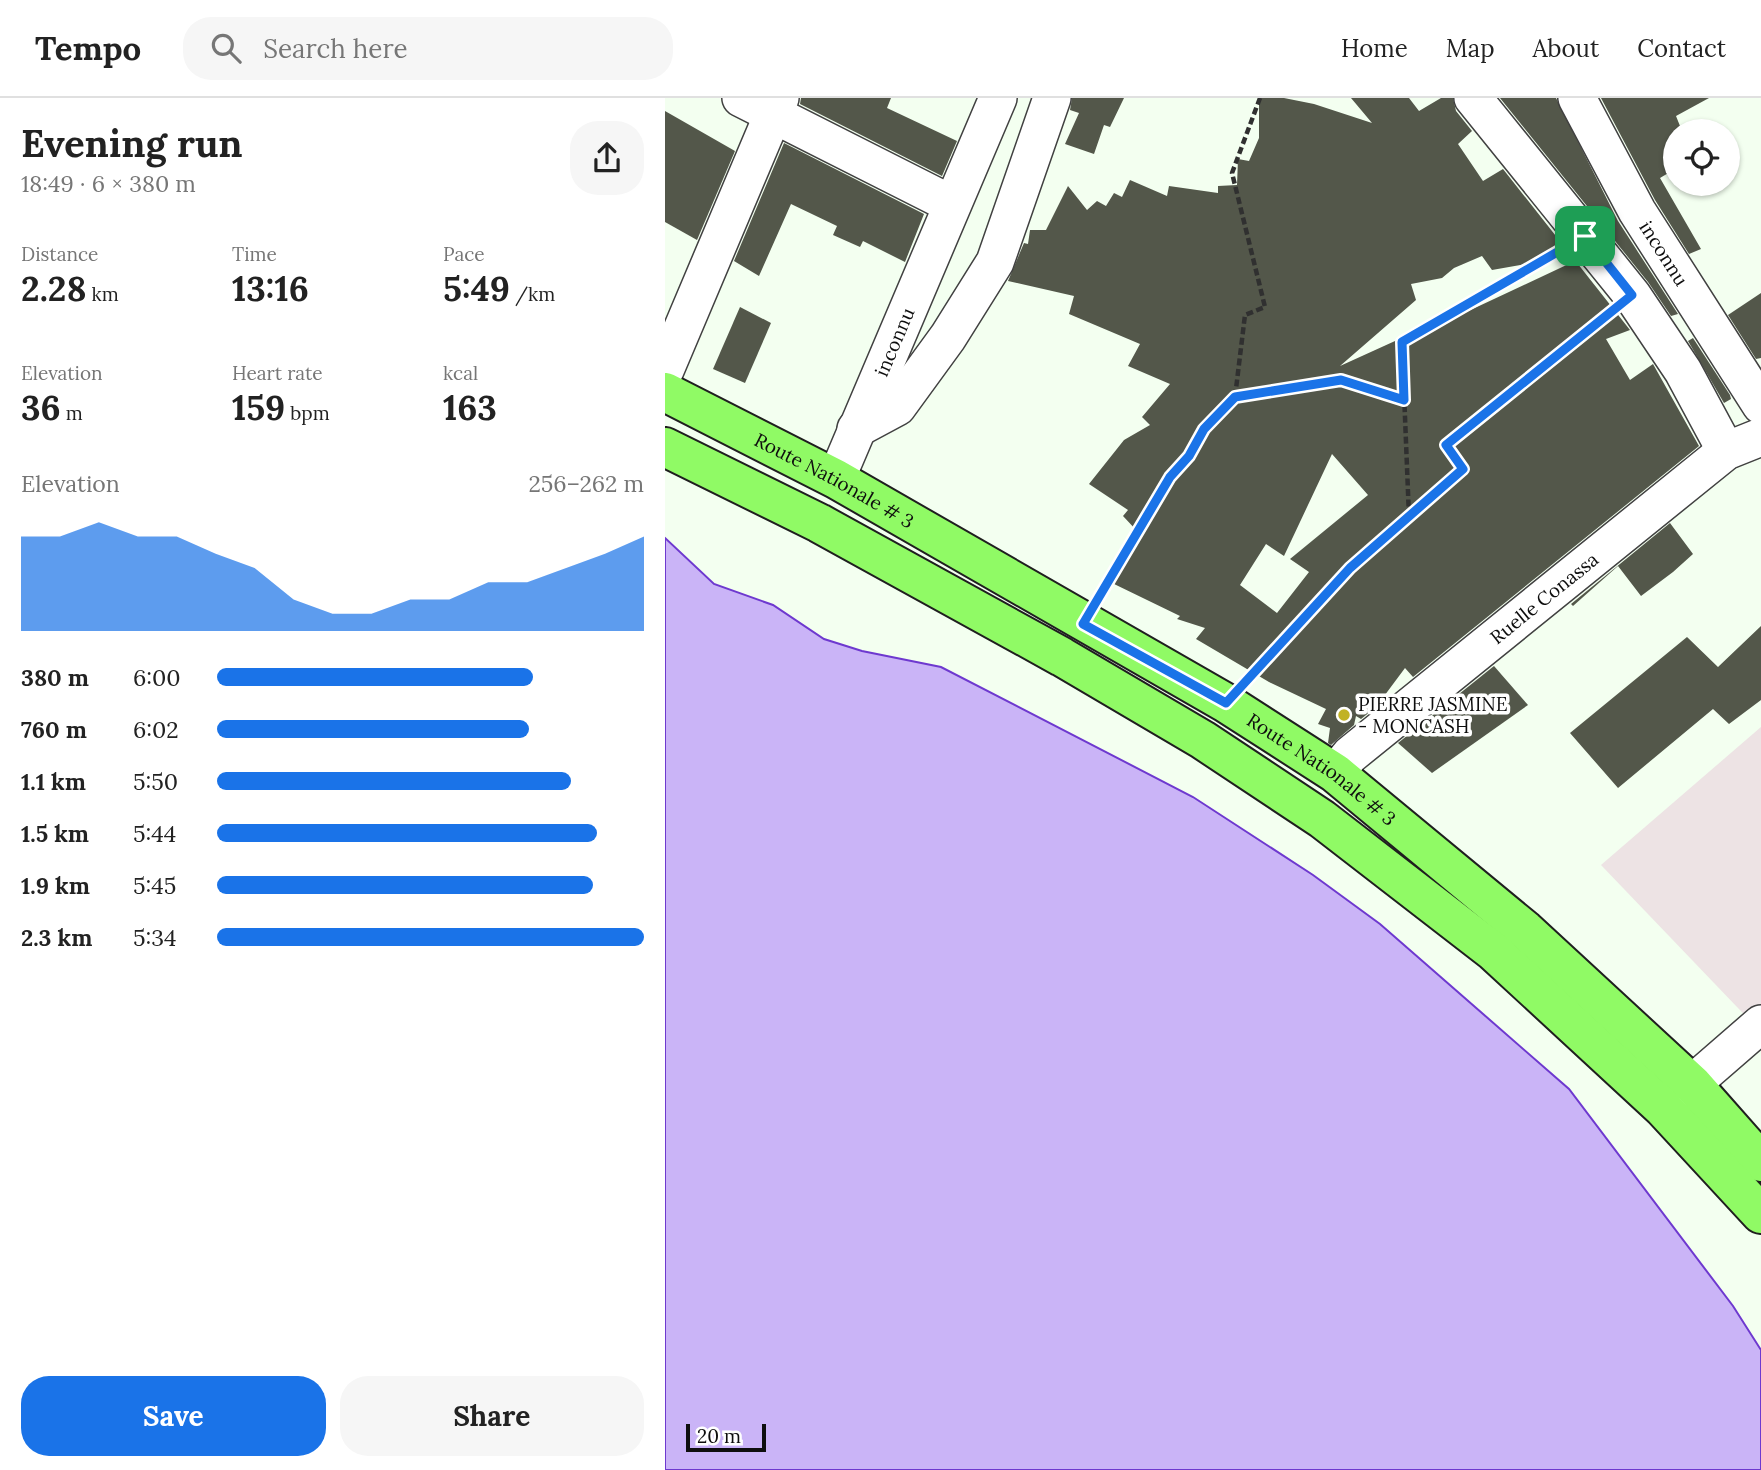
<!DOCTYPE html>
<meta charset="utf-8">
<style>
:root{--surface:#fff;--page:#f6f6f6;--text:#222;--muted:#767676;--line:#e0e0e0;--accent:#1a73e8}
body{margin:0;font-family:Lora,serif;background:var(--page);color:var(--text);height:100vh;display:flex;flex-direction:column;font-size:26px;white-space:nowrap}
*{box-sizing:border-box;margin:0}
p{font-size:23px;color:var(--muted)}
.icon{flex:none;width:38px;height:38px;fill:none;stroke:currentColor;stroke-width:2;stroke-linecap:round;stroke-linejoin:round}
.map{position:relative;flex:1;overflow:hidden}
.details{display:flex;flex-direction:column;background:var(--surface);width:665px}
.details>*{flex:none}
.controls{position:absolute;left:998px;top:21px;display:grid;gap:14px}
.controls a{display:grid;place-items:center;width:77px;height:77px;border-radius:50%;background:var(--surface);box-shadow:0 2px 5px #0004;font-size:35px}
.scale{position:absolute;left:21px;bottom:18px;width:80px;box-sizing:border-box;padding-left:7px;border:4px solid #0e0e0e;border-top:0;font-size:19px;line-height:24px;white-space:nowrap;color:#0e0e0e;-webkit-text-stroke:5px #fff;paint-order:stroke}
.pin{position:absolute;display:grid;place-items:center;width:60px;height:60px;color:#fff;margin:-30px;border-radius:14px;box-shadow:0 4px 10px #0006}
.round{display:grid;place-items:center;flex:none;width:74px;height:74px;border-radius:28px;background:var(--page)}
.overview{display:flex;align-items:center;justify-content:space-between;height:119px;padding:0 21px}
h1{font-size:38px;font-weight:800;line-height:52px}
.metrics{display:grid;grid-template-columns:repeat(3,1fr);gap:10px;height:119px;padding:7px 21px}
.metrics div{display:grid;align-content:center}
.metrics b{font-size:35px;font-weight:800}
.metrics small{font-size:19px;font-weight:400}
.metrics p{font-size:19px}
.chart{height:196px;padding:14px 21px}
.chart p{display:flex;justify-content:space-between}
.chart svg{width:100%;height:126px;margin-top:7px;fill:var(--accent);opacity:.7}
.cta{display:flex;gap:14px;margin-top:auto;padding:14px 21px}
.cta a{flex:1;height:80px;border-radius:28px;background:var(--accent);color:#fff;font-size:28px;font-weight:800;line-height:80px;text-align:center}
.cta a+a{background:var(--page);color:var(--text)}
ul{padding:0 21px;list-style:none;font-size:23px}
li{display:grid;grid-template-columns:112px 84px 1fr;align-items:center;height:52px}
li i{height:18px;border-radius:9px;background:var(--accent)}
header{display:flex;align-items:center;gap:42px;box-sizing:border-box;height:98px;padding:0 35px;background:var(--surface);border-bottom:2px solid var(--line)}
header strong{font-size:33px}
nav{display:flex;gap:38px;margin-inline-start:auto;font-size:24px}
.search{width:490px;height:63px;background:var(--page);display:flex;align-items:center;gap:18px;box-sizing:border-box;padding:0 24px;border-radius:28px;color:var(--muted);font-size:26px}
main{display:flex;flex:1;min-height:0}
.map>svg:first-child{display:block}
.industrial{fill:#ede3e4}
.water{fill:#cab4f7;stroke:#6e39cf;stroke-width:2}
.building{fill:#53574a;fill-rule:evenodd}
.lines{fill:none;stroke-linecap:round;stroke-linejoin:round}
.minor-casing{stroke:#414141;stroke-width:40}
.major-casing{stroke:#1f1f1f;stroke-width:42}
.path{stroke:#303030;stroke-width:4.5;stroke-dasharray:7 3.5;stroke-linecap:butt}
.minor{stroke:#fff;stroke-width:37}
.major{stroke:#90fa65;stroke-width:38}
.route-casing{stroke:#fff;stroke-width:14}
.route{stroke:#1a73e8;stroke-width:9}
.poi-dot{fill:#c1b224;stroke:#fff;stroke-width:2.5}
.labels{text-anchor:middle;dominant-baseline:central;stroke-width:7;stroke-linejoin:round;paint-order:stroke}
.street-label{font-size:19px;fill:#0e0e0e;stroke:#fff}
.poi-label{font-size:19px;fill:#0e0e0e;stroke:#fff;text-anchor:start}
</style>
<header>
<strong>Tempo</strong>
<div class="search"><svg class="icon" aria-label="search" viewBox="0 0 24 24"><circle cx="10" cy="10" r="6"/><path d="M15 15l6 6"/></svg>Search here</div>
<nav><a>Home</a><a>Map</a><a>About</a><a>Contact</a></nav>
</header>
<main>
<section class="details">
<div class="overview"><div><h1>Evening run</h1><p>18:49 · 6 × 380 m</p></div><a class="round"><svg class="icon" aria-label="share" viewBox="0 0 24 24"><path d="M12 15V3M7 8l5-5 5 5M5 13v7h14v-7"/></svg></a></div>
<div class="metrics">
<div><p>Distance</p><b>2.28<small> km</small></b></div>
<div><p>Time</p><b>13:16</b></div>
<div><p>Pace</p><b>5:49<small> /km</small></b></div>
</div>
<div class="metrics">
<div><p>Elevation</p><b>36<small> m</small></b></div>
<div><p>Heart rate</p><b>159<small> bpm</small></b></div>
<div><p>kcal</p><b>163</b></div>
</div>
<div class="chart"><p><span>Elevation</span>256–262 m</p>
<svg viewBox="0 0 160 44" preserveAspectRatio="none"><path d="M0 44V11L10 11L20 6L30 11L40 11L50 17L60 22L70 33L80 38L90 38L100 33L110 33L120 27L130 27L140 22L150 17L160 11V44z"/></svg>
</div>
<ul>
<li><b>380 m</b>6:00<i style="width:74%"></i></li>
<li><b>760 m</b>6:02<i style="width:73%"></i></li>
<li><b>1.1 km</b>5:50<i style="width:83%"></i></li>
<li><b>1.5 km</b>5:44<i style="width:89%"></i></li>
<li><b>1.9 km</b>5:45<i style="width:88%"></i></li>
<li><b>2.3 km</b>5:34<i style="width:100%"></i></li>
</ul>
<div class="cta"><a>Save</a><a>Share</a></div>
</section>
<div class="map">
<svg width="1096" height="1372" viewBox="0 0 1096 1372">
<rect width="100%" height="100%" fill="#f3fff0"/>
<path class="industrial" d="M1096 629V934L936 767Z"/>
<path class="water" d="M0 440 49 486 108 507 159 541 197 553 276 569 528 699 648 777 715 826 904 991 1068 1208 1096 1252V1372H0Z"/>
<g class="building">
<path d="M136 0H226L222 10 292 43 277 78 135 6Z"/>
<path d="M407 0H459L445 29 439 27 429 56 400 46 414 15 405 12Z"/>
<path d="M594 0H619L649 6 707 25 686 0H744L754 13 776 0H788L791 13 807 33 793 46 818 83 838 71 965 232 941 241 965 282 988 266 1034 348 748 579 740 570 711 609 696 621 691 618 689 627 666 647 663 645 665 630 653 626 661 611 604 584 531 541 540 530 512 521 515 518 447 485 472 433 458 418 463 412 424 386 459 342 485 327 477 319 505 286 463 268 475 246 404 216 409 198 343 183 359 145 363 146 365 132H381L403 88 422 112 432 103 441 108 449 95 457 99 465 82 502 98 504 88 553 95V88L572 87 573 61 584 63 594 40ZM817 158 827 172 908 158 910 163 797 216 796 213 675 268 751 202 746 186 777 180 789 170ZM667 356 703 397 625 461 644 474 612 515 575 487 601 446 619 458Z"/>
<path d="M835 0H891L953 123 1013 216 1006 218 983 184Z"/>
<path d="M936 0H1044L1011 18 1017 33H1010V71L995 80 1036 151 1024 156 990 102Z"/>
<path d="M0 13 70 53 32 142 0 124Z"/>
<path d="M119 45 259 116 240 164 198 143 195 149 168 137 172 128 126 106 94 178 69 163Z"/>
<path d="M1096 195V260L1091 261 1063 217Z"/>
<path d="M75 209 106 225 80 285 48 271Z"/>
<path d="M1028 240 1065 297 1066 301 1059 305 1023 243Z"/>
<path d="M1005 425 1028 456 1008 474 976 498 953 468 908 508 906 506Z"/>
<path d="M1096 528V602L1064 626 1048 611 953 690 905 635 1022 539 1053 569Z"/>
<path d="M829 568 863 607 767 675 733 645Z"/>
</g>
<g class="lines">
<defs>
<g id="minor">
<path d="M76 0 286 106"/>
<path d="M808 0 967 197 1018 273 1061 353"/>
<path id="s1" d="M912 0 972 113 1096 307"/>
<path d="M0 272 115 0"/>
<path d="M191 331 232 309 283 239 330 164 387 0"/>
<path id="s2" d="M171 381 333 0"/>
<path id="s3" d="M670 675 685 657 1061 353 1096 339"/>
<path d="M1005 1005 1096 926"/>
</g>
<g id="major">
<path id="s4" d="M0 294 171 381 561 605 670 675 860 832 1028 987 1096 1064"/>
<path d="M0 349 154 425 397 559 538 642 657 721 829 854 998 1010 1096 1116"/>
</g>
</defs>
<use href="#minor" class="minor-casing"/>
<use href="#major" class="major-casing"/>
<g class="path">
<path d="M595 0 567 75 600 209 580 217 570 299 676 282 739 302"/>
<path d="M744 419 737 244 892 154"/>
<path d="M435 497 505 379 525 358 539 332 570 299"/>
<path d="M582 582 685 470 798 371 781 347 944 215"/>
</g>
<use href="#minor" class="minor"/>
<use href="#major" class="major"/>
</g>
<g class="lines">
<defs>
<path id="route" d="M920 138 967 197 781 347 798 371 685 470 561 605 418 526 505 379 524 358 539 331 570 299 676 282 739 302 737 244Z"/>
</defs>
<use href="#route" class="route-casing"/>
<use href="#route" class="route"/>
</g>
<circle class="poi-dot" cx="679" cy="617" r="7"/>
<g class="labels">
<g class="street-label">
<text stroke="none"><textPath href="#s1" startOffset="178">inconnu</textPath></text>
<text stroke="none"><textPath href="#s2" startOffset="149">inconnu</textPath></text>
<text stroke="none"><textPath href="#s4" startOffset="191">Route Nationale # 3</textPath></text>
<text stroke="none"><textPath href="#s3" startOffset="273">Ruelle Conassa</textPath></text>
<text stroke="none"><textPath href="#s4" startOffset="758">Route Nationale # 3</textPath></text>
</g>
<g class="poi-label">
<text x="693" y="606">PIERRE JASMINE<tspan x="693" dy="22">- MONCASH</tspan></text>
</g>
</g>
</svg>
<div class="controls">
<a><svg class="icon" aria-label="locate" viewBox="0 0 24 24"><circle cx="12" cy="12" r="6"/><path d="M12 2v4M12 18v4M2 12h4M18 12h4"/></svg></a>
</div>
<div class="scale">20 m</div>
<div class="pin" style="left:920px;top:138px;background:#1e9e55"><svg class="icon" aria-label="arrive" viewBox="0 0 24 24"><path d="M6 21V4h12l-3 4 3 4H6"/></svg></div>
</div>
</main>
